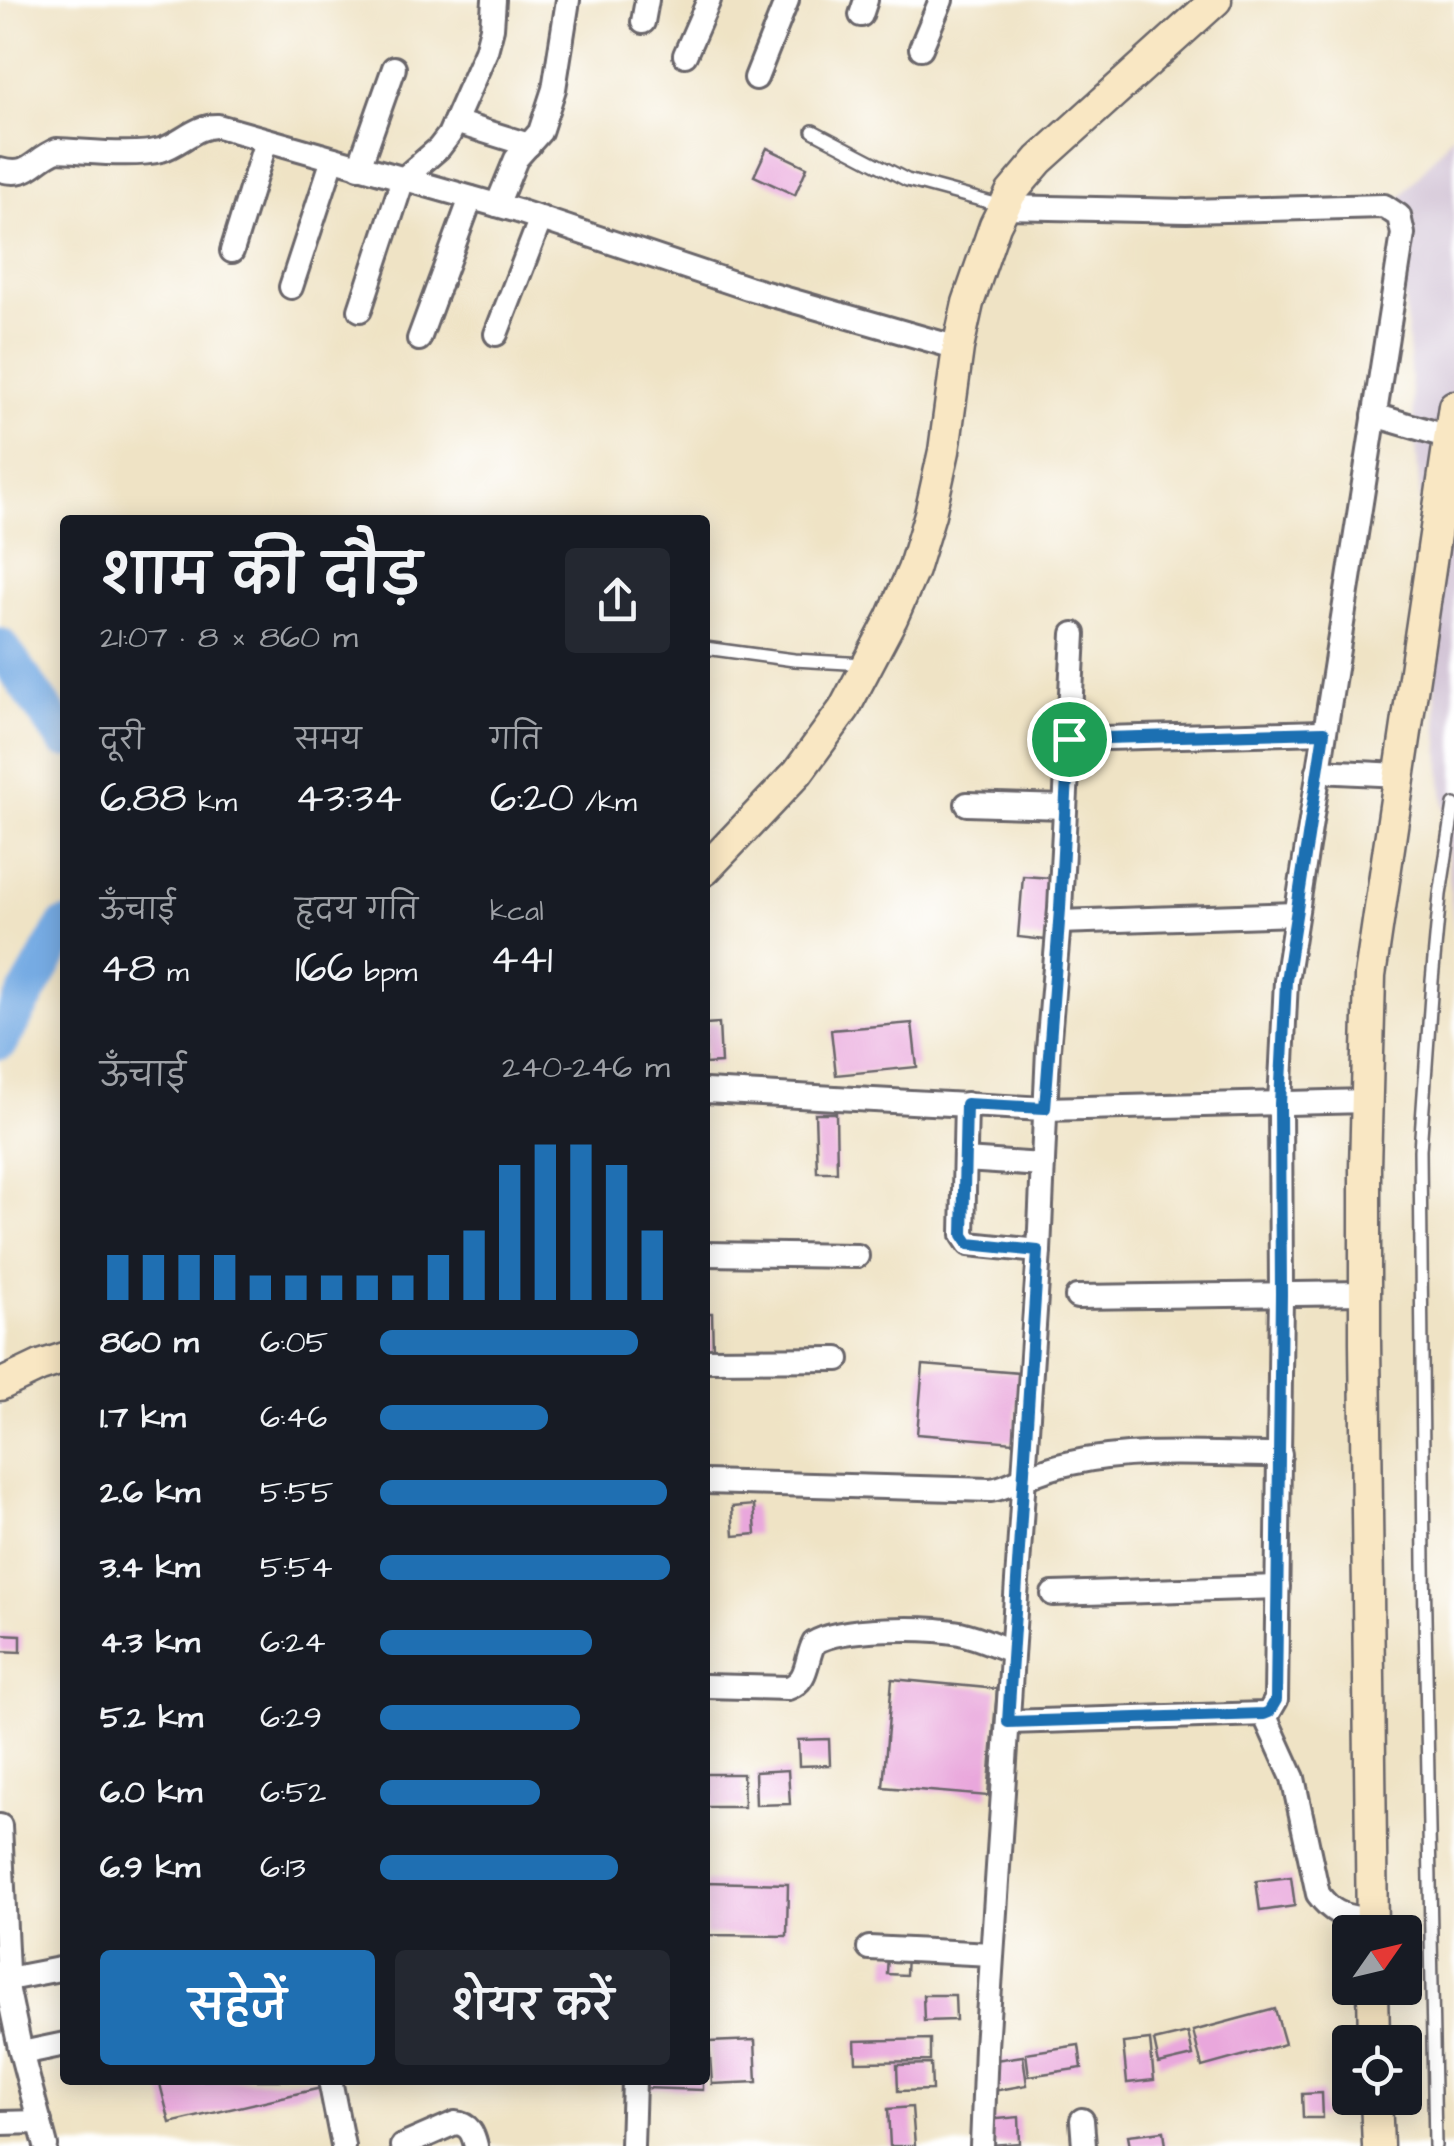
<!DOCTYPE html>
<html lang="hi">
<meta charset="utf-8">
<style>
:root{--surface:#171b24;--page:#242831;--text:#f1f3f6;--muted:#9ea1a6;--accent:#1f6fb2}
body{margin:0;font-family:"Architects Daughter","Playpen Sans Deva",sans-serif;background:var(--page);color:var(--text);height:100vh;display:flex;flex-direction:column;font-size:38px;white-space:nowrap}
*{box-sizing:border-box;margin:0}
p{font-size:32px;color:var(--muted)}
.icon{flex:none;width:55px;height:55px;fill:none;stroke:currentColor;stroke-width:2;stroke-linecap:round;stroke-linejoin:round}
.map{position:relative;flex:1;overflow:hidden}
.panel{position:absolute;left:60px;top:515px;width:650px;height:1570px;display:flex;flex-direction:column;background:var(--surface);border-radius:10px;box-shadow:0 5px 25px #0003}
.panel>*{flex:none}
.needle{width:65px;rotate:56deg}
.fabs{position:absolute;left:1332px;top:1915px;display:grid;gap:20px}
.fabs a{display:grid;place-items:center;width:90px;height:90px;border-radius:10px;background:var(--surface);box-shadow:0 5px 25px #0003;font-size:50px}
.pin{position:absolute;display:grid;place-items:center;width:85px;height:85px;color:#fff;margin:-42px;border:5px solid #fff;border-radius:50%;box-shadow:0 2px 10px #0007}
.round{display:grid;place-items:center;flex:none;width:105px;height:105px;border-radius:10px;background:var(--page)}
.overview{display:flex;align-items:center;justify-content:space-between;height:170px;padding:0 40px}
h1{font-size:55px;font-weight:600;line-height:75px}
.metrics{display:grid;grid-template-columns:repeat(3,1fr);gap:15px;height:170px;padding:10px 40px}
.metrics div{display:grid;align-content:center}
.metrics b{font-size:42px;font-weight:600}
.metrics small{font-size:28px;font-weight:400}
.metrics p{font-size:28px}
.chart{height:280px;padding:20px 40px}
.chart p{display:flex;justify-content:space-between}
.chart svg{width:100%;height:180px;margin-top:10px;stroke:var(--accent);stroke-width:6}
.cta{display:flex;gap:20px;margin-top:auto;padding:20px 40px}
.cta a{flex:1;height:115px;border-radius:10px;background:var(--accent);color:#fff;font-size:40px;font-weight:600;line-height:115px;text-align:center}
.cta a+a{background:var(--page);color:var(--text)}
ul{padding:0 40px;list-style:none;font-size:32px}
li{display:grid;grid-template-columns:160px 120px 1fr;align-items:center;height:75px}
li i{height:25px;border-radius:12px;background:var(--accent)}
.map>svg:first-child{display:block}
.industrial{fill:#cebed1}
.lines{fill:none;stroke-linecap:round;stroke-linejoin:round}
.river{stroke:#76abe3;stroke-width:38}
.building{fill:#e9a7dc}
.lane-casing{stroke:#6a666b;stroke-width:16}
.street-casing{stroke:#6a666b;stroke-width:28}
.secondary-casing{stroke:#6a666b;stroke-width:35}
.lane{stroke:#fff;stroke-width:11}
.street{stroke:#fff;stroke-width:22}
.secondary{stroke:#f9e7c3;stroke-width:30}
.route-casing{stroke:#fff;stroke-width:20}
.route{stroke:#1f6fb2;stroke-width:12}
</style>
<div class="map">
<svg width="1454" height="2146" viewBox="0 0 1454 2146">
<rect width="100%" height="100%" fill="#fff"/>
<filter id="ink" filterUnits="userSpaceOnUse"><feTurbulence type="fractalNoise" baseFrequency=".01" numOctaves="2"/><feDisplacementMap in="SourceGraphic" scale="20" xChannelSelector="R" yChannelSelector="G"/><feConvolveMatrix kernelMatrix="1 2 1 2 8 2 1 2 1" color-interpolation-filters="sRGB"/></filter>
<filter id="wash" filterUnits="userSpaceOnUse"><feTurbulence type="fractalNoise" baseFrequency=".0048" numOctaves="4" result="noise"/><feDisplacementMap in="SourceGraphic" scale="40" xChannelSelector="R" yChannelSelector="G"/><feGaussianBlur stdDeviation="2.25" result="paint"/><feColorMatrix in="noise" values="0 0 0 0 0 0 0 0 0 0 0 0 0 0 0 0 0 1.4 0 .05"/><feComposite in="paint" operator="in"/></filter>
<g filter="url(#wash)">
<rect width="100%" height="100%" fill="#efe3c5"/>
<path class="industrial" d="M1454 133V936L1397 202Z"/>
<g class="lines">
<g class="river">
<path d="M0 647 65 739"/>
<path d="M0 1041 65 927"/>
</g>
</g>
<g id="blocks">
<g class="building">
<path d="M767 148 807 167 795 195 754 176Z"/>
<path d="M1023 876 1051 878 1046 940 1018 937Z"/>
<path d="M719 1023 721 1063 705 1064V1024Z"/>
<path d="M912 1023 917 1067 836 1075 831 1030Z"/>
<path d="M815 1113H836L837 1172H817Z"/>
<path d="M705 1313H712L713 1352H705Z"/>
<path d="M923 1365 1019 1373 1014 1442 917 1434Z"/>
<path d="M754 1505 756 1534 734 1536 732 1507Z"/>
<path d="M0 1634 21 1635V1652L0 1651Z"/>
<path d="M892 1679 997 1689 988 1796 883 1787Z"/>
<path d="M829 1739 830 1765 799 1766 798 1740Z"/>
<path d="M788 1770 790 1804 756 1805 755 1772Z"/>
<path d="M705 1774H743L744 1807H705Z"/>
<path d="M1291 1877 1295 1906 1260 1911 1256 1881Z"/>
<path d="M705 1882 788 1884 787 1936 705 1935Z"/>
<path d="M888 1953 907 1954 906 1975 887 1974Z"/>
<path d="M923 1995H955L956 2020 924 2021Z"/>
<path d="M1275 2009 1285 2044 1202 2067 1193 2031Z"/>
<path d="M1188 2033 1193 2056 1159 2064 1154 2041Z"/>
<path d="M930 2039V2061L856 2062 855 2041Z"/>
<path d="M755 2040 757 2082 712 2084 709 2042Z"/>
<path d="M1150 2040 1154 2080 1127 2083 1123 2043Z"/>
<path d="M1079 2045 1082 2068 1029 2076 1026 2053Z"/>
<path d="M1023 2056 1027 2085 993 2091 988 2061Z"/>
<path d="M931 2064 932 2090 898 2091 897 2065Z"/>
<path d="M159 2080H319L321 2088 170 2123Z"/>
<path d="M644 2080H703V2090L644 2088Z"/>
<path d="M1322 2093 1323 2118H1303L1302 2094Z"/>
<path d="M912 2107 915 2146H890L888 2109Z"/>
<path d="M1019 2117 1020 2143 989 2145 987 2120Z"/>
<path d="M1164 2131 1166 2146H1130L1128 2135Z"/>
</g>
</g>
</g>
<g filter="url(#ink)">
<use href="#blocks" fill-opacity="0" stroke="#6a666b" stroke-width="2.5"/>
<g class="lines">
<defs>
<g id="lane">
<path d="M813 131 907 180 1003 206"/>
<path d="M705 648 794 660 865 664"/>
<path d="M1435 2146 1424 1564 1420 1150 1432 981 1440 895 1454 805"/>
</g>
<g id="street">
<path d="M861 15 866 0"/>
<path d="M643 22 647 0"/>
<path d="M921 48 941 0"/>
<path d="M685 55 709 0"/>
<path d="M756 78 787 0"/>
<path d="M455 122 529 145"/>
<path d="M359 167 394 68"/>
<path d="M0 170C31 178 32 160 57 150 87 151 133 157 161 150 181 144 196 125 218 126L518 211 748 288 958 348"/>
<path d="M497 205 516 159 540 132 554 89 568 0"/>
<path d="M1004 207 1187 211 1384 206 1399 216 1403 234 1286 981 1280 1103 1281 1294 1276 1700 1269 1712 1264 1714 1008 1722"/>
<path d="M232 251 266 141"/>
<path d="M291 287 333 159"/>
<path d="M360 310 403 179 439 148 449 135 486 51 492 28 494 0"/>
<path d="M496 334 541 218"/>
<path d="M419 339 471 198"/>
<path d="M1374 415 1449 437"/>
<path d="M1069 739 1324 732"/>
<path d="M1318 771 1400 775"/>
<path d="M967 804 1065 807"/>
<path d="M1059 922 1295 914"/>
<path d="M705 1091 1045 1109 1366 1101"/>
<path d="M966 1104 963 1235 969 1244 1039 1251"/>
<path d="M965 1160 1042 1165"/>
<path d="M705 1254 857 1256"/>
<path d="M1077 1297 1365 1293"/>
<path d="M705 1360 838 1359"/>
<path d="M705 1482 991 1490C1005 1488 1014 1482 1027 1477 1041 1471 1056 1466 1071 1463 1138 1448 1211 1455 1280 1455"/>
<path d="M1053 1594 1278 1587"/>
<path d="M705 1686 788 1688C809 1681 805 1660 814 1643 840 1626 929 1627 960 1633 978 1637 995 1645 1012 1651"/>
<path d="M1264 1714 1293 1778 1318 1894C1335 1917 1345 1915 1372 1921"/>
<path d="M0 1826 8 1991 20 2048 46 2146"/>
<path d="M869 1948 992 1954"/>
<path d="M8 1979 65 1968"/>
<path d="M22 2053 65 2044"/>
<path d="M330 2080 343 2146"/>
<path d="M1082 2120 1084 2146"/>
<path d="M0 2123 40 2122"/>
<path d="M402 2146 455 2123C469 2124 473 2133 476 2146"/>
<path d="M632 2146 634 2080"/>
<path d="M982 2146 986 2047 1039 1251 1048 1049 1060 909 1074 634"/>
</g>
<g id="secondary">
<path d="M705 870 798 772 844 709 892 618 913 570 930 514 944 451 958 348 968 303 995 225 1011 193 1039 160 1216 0"/>
<path d="M0 1385 40 1366 65 1358"/>
<path d="M1372 1932 1365 1342V1168L1370 976 1454 406"/>
<path d="M1373 1988 1374 2042"/>
<path d="M1376 2098 1378 2146"/>
</g>
</defs>
<use href="#lane" class="lane-casing"/>
<use href="#street" class="street-casing"/>
<use href="#secondary" class="secondary-casing"/>
<use href="#lane" class="lane"/>
<use href="#street" class="street"/>
<use href="#secondary" class="secondary"/>
</g>
</g>
<g class="lines" filter="url(#ink)">
<defs>
<path id="route" d="M1324 732 1286 981 1280 1104 1281 1294 1276 1700 1269 1712 1264 1714 1008 1722 1038 1251 969 1244 963 1235 966 1104 1045 1108 1060 909 1069 739Z"/>
</defs>
<use href="#route" class="route-casing"/>
<use href="#route" class="route"/>
</g>
</svg>
<div class="fabs">
<a><svg class="needle" viewBox="-14 -14 28 28"><path d="M0-13l5 13h-10z" fill="#e53935"/><path d="M0 13l5-13h-10z" fill="#9ea1a6"/></svg></a>
<a><svg class="icon" aria-label="locate" viewBox="0 0 24 24"><circle cx="12" cy="12" r="6"/><path d="M12 2v4M12 18v4M2 12h4M18 12h4"/></svg></a>
</div>
<div class="pin" style="left:1069px;top:739px;background:#1e9e55"><svg class="icon" aria-label="arrive" viewBox="0 0 24 24"><path d="M6 21V4h12l-3 4 3 4H6"/></svg></div>
<section class="panel">
<div class="overview"><div><h1>शाम की दौड़</h1><p>21:07 · 8 × 860 m</p></div><a class="round"><svg class="icon" aria-label="share" viewBox="0 0 24 24"><path d="M12 15V3M7 8l5-5 5 5M5 13v7h14v-7"/></svg></a></div>
<div class="metrics">
<div><p>दूरी</p><b>6.88<small> km</small></b></div>
<div><p>समय</p><b>43:34</b></div>
<div><p>गति</p><b>6:20<small> /km</small></b></div>
</div>
<div class="metrics">
<div><p>ऊँचाई</p><b>48<small> m</small></b></div>
<div><p>हृदय गति</p><b>166<small> bpm</small></b></div>
<div><p>kcal</p><b>441</b></div>
</div>
<div class="chart"><p><span>ऊँचाई</span>240–246 m</p>
<svg viewBox="0 0 160 44" preserveAspectRatio="none"><path d="M5 44V33M15 44V33M25 44V33M35 44V33M45 44V38M55 44V38M65 44V38M75 44V38M85 44V38M95 44V33M105 44V27M115 44V11M125 44V6M135 44V6M145 44V11M155 44V27"/></svg>
</div>
<ul>
<li><b>860 m</b>6:05<i style="width:89%"></i></li>
<li><b>1.7 km</b>6:46<i style="width:58%"></i></li>
<li><b>2.6 km</b>5:55<i style="width:99%"></i></li>
<li><b>3.4 km</b>5:54<i style="width:100%"></i></li>
<li><b>4.3 km</b>6:24<i style="width:73%"></i></li>
<li><b>5.2 km</b>6:29<i style="width:69%"></i></li>
<li><b>6.0 km</b>6:52<i style="width:55%"></i></li>
<li><b>6.9 km</b>6:13<i style="width:82%"></i></li>
</ul>
<div class="cta"><a>सहेजें</a><a>शेयर करें</a></div>
</section>
</div>
